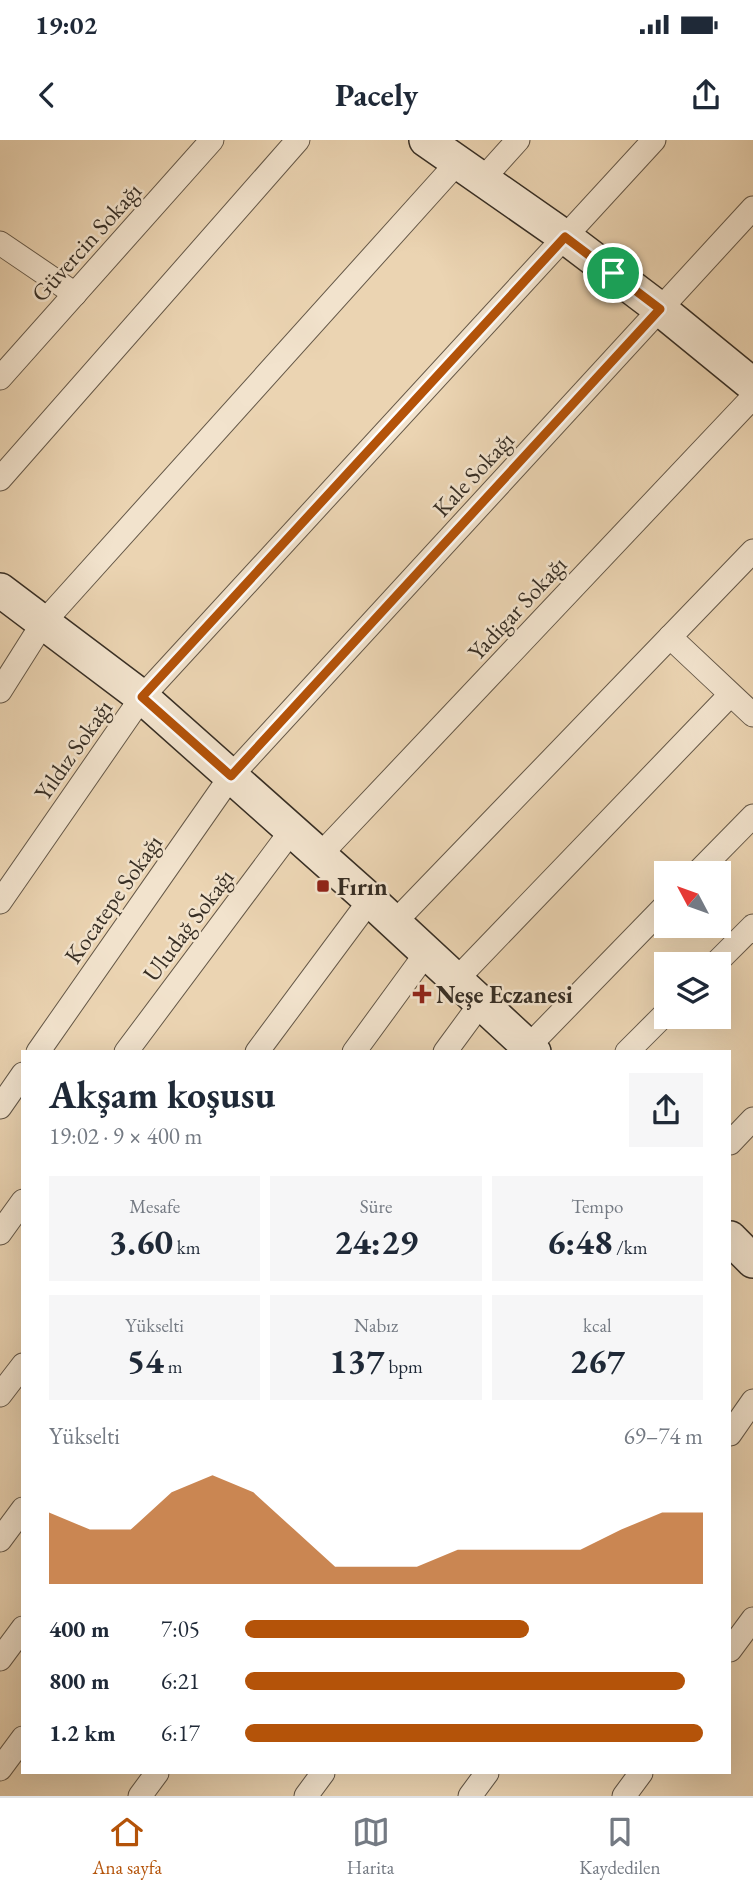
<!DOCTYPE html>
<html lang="tr">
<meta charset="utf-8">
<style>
:root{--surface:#fff;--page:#f6f6f7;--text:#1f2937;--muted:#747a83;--line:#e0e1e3;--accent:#b45309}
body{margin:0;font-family:"EB Garamond",serif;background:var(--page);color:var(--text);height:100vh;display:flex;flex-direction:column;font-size:26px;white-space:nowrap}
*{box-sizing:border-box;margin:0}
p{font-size:23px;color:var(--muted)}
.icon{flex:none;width:38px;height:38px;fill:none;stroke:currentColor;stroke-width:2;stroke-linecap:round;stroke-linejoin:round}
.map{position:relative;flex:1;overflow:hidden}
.drawer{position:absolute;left:21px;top:910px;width:710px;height:724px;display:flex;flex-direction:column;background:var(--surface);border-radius:0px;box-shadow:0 7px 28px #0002}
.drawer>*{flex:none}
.needle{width:46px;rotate:311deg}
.controls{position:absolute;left:654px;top:721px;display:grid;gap:14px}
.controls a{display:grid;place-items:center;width:77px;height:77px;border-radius:0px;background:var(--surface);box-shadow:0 7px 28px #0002;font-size:35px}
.pin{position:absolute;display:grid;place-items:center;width:60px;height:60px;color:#fff;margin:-30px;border:4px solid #fff;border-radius:50%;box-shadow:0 2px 7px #0007}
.round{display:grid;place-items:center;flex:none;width:74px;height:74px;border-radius:0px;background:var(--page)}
.overview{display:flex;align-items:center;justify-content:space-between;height:119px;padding:0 28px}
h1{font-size:38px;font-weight:700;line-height:52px}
.stats{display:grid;grid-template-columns:repeat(3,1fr);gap:10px;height:119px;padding:7px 28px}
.stats div{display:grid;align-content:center;border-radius:0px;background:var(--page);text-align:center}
.stats b{font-size:35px;font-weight:700}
.stats small{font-size:19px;font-weight:400}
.stats p{font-size:19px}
.chart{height:196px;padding:14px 28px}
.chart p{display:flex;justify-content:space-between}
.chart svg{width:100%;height:126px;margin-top:7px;fill:var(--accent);opacity:.7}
ul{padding:0 28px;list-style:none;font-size:23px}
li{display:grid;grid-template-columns:112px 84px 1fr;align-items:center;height:52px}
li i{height:18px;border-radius:9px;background:var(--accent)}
.status{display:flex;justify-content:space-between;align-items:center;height:49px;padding:0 35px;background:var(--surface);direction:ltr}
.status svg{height:19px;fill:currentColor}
header{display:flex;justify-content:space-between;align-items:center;height:91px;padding:0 28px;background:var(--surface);font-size:32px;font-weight:700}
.tab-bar{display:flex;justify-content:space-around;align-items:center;height:98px;border-top:2px solid var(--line);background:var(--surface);font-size:19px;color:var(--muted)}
.tab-bar a{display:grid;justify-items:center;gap:4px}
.tab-bar .current{color:var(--accent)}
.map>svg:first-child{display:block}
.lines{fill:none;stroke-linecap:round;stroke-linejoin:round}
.minor-casing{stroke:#655848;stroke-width:25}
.secondary-casing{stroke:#382f25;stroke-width:36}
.minor{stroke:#f2e3cd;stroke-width:23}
.secondary{stroke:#f2e3cd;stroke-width:33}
.route-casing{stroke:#fff;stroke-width:14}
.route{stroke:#b45309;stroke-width:9}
.poi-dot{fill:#8f2418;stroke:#f2e3cd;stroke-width:2.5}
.labels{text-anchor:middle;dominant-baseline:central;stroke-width:5;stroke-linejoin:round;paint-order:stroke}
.street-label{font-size:24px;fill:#382f25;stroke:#f2e3cd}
.poi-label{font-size:24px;font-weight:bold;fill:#382f25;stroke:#f2e3cd;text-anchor:start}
</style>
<div class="status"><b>19:02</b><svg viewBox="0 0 49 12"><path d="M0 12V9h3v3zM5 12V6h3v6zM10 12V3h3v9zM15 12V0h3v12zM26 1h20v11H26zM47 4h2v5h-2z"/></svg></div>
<header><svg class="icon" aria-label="back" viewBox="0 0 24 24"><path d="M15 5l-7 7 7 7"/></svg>Pacely<svg class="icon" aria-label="share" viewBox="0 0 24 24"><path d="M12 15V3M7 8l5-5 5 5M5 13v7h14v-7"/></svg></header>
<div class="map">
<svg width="753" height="1656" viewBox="0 0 753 1656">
<rect width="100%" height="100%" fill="#ebd4b2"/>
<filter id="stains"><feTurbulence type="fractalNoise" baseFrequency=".00286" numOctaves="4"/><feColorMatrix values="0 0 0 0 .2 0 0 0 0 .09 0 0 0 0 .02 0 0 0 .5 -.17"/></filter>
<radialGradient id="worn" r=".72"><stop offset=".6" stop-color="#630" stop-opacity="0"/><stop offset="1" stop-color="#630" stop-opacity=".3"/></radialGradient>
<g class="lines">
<defs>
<g id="minor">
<path d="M482 40 518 0"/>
<path d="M0 103 75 154"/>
<path d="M0 238 212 0"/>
<path d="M0 339 298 0"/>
<path d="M670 497 753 575"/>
<path d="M0 551 43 483 457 23"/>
<path d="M320 715 753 257"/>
<path d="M697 733 753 676"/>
<path d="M0 762 142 557 654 0"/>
<path d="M394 783 753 411"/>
<path d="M715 824 753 786"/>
<path d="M456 840 730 555"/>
<path d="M38 912 231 636 753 68"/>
<path d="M126 912 292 690"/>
<path d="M257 912 370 760"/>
<path d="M354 912 427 812"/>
<path d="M445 912 481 863"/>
<path d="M523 912 667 764"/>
<path d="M627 912 667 872"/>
<path d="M0 967 23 934"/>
<path d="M730 1003 753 979"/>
<path d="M0 1093 23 1061"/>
<path d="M0 1255 23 1225"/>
<path d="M730 1294 753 1261"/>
<path d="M0 1400 23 1369"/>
<path d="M730 1510 753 1479"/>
<path d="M0 1519 23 1488"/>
<path d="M0 1629 23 1598"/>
<path d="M140 1656 157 1633"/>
<path d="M306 1656 323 1633"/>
<path d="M470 1656 487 1633"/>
<path d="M624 1656 641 1633"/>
</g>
<g id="secondary">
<path d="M426 0 565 97 660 169 753 245"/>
<path d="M0 450 142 557 370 760 534 912"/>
<path d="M730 1098 753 1121"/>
</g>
</defs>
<use href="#minor" class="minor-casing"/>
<use href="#secondary" class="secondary-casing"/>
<use href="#minor" class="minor"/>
<use href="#secondary" class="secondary"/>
</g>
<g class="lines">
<defs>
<path id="route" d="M565 97 660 169 231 636 142 557Z"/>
</defs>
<use href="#route" class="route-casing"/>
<use href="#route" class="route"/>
</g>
<g class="poi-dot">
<rect x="316" y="739" width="14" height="14" rx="3.5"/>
<path d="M418.5 843.5h7v7h7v7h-7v7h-7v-7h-7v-7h7z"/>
</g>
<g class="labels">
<g class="street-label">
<text transform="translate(86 102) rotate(-48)">Güvercin Sokağı</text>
<text transform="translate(473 334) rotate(-47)">Kale Sokağı</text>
<text transform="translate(517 468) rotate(-47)">Yadigar Sokağı</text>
<text transform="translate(73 610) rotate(-55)">Yıldız Sokağı</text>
<text transform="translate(113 759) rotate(-55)">Kocatepe Sokağı</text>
<text transform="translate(188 785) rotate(-53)">Uludağ Sokağı</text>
</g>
<g class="poi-label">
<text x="337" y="746">Fırın</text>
<text x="436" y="854">Neşe Eczanesi</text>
</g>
</g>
<rect width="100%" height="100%" filter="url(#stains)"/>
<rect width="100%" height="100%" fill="url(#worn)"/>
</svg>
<div class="controls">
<a><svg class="needle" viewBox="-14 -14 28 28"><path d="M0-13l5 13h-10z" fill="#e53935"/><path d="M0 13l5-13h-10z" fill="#747a83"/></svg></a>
<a><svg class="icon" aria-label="layers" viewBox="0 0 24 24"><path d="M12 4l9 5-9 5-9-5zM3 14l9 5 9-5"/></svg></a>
</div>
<div class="pin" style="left:613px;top:133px;background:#1e9e55"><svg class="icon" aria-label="arrive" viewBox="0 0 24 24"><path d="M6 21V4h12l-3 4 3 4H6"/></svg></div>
<section class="drawer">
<div class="overview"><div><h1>Akşam koşusu</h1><p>19:02 · 9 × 400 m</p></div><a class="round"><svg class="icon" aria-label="share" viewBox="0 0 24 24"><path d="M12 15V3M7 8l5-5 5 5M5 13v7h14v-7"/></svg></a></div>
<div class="stats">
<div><p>Mesafe</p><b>3.60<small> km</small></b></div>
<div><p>Süre</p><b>24:29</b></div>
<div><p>Tempo</p><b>6:48<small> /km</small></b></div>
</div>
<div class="stats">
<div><p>Yükselti</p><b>54<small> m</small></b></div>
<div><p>Nabız</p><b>137<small> bpm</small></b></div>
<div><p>kcal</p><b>267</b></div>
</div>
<div class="chart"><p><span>Yükselti</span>69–74 m</p>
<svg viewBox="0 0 160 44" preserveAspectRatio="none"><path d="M0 44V19L10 25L20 25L30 12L40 6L50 12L60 25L70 38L80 38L90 38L100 32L110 32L120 32L130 32L140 25L150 19L160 19V44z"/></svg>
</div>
<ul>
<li><b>400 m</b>7:05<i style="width:62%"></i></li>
<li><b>800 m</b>6:21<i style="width:96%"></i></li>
<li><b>1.2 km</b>6:17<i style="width:100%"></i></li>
</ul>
</section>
</div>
<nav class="tab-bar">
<a class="current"><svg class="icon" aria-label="home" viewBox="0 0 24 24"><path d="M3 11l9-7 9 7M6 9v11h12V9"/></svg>Ana sayfa</a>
<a><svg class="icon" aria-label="map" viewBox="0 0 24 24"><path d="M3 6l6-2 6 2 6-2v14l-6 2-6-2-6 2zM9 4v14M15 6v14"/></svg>Harita</a>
<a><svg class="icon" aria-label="saved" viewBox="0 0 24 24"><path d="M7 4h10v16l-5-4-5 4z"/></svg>Kaydedilen</a>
</nav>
